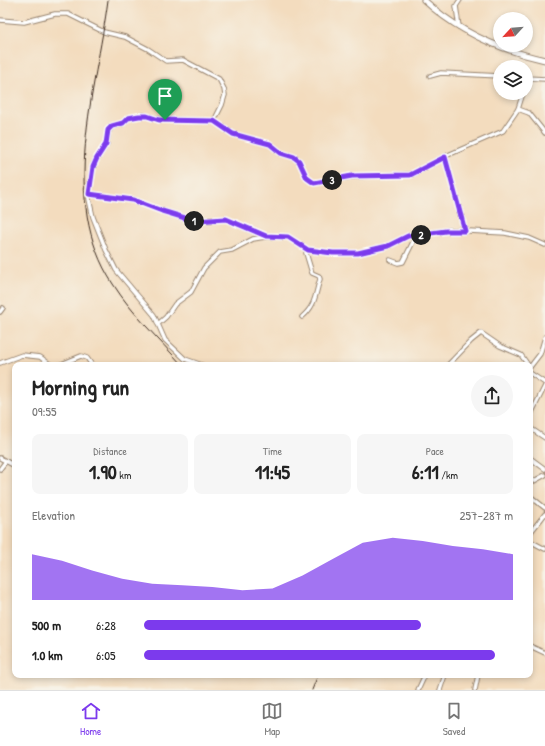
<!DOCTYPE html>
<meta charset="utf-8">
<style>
:root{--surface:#fff;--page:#f6f6f6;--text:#222;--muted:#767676;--line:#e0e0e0;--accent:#7c3aed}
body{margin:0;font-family:"Patrick Hand",sans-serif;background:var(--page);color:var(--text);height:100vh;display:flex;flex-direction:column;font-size:15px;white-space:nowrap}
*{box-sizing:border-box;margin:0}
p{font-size:13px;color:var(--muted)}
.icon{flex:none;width:22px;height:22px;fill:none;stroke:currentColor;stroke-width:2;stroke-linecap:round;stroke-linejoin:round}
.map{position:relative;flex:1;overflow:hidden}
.drawer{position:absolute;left:12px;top:362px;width:521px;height:316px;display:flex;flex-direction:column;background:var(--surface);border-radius:8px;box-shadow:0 2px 6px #0003}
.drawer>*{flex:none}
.needle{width:26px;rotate:244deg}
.tools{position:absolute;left:493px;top:12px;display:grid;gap:8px}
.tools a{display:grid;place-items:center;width:40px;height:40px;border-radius:50%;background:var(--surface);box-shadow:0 2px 6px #0003;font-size:20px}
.pin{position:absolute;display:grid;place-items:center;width:34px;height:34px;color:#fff;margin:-41px -17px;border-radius:50% 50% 50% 0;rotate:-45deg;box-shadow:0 0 4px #0007}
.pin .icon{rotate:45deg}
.km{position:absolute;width:20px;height:20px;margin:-10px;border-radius:50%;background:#222;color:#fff;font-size:11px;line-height:20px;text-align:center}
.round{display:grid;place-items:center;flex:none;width:42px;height:42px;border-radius:21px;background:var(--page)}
.overview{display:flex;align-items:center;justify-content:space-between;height:68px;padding:0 20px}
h1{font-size:22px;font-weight:700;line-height:30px}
.metrics{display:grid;grid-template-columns:repeat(3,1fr);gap:6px;height:68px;padding:4px 20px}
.metrics div{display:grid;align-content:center;border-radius:8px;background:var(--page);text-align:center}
.metrics b{font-size:20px;font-weight:700}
.metrics small{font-size:11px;font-weight:400}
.metrics p{font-size:11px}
.chart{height:112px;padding:8px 20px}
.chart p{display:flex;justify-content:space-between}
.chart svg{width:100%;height:72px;margin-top:4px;fill:var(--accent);opacity:.7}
ul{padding:0 20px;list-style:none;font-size:13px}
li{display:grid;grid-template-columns:64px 48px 1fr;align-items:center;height:30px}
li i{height:10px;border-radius:5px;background:var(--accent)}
.menu{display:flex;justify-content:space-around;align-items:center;height:56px;border-top:1px solid var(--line);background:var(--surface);font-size:11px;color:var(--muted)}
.menu a{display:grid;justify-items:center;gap:2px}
.menu .selected{color:var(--accent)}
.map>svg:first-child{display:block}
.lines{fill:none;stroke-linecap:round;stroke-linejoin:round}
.minor-casing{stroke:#97836e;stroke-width:5.5}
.highway-casing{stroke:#97836e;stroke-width:7}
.minor{stroke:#fff;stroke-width:3.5}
.highway{stroke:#fff;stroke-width:5}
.rail{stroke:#3b2a1e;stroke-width:1}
.route-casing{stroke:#fff;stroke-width:8}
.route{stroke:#7c3aed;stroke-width:5}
</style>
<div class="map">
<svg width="545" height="690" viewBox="0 0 545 690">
<rect width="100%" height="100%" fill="#f7f3e8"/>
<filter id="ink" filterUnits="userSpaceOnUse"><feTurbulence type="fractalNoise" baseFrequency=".025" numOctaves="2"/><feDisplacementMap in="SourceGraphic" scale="8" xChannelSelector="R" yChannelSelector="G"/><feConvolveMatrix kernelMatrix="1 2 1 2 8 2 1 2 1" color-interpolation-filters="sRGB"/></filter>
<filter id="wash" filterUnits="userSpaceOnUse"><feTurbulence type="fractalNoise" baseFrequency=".012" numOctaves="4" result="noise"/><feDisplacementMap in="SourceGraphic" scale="16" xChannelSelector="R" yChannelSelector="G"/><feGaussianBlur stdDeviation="0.9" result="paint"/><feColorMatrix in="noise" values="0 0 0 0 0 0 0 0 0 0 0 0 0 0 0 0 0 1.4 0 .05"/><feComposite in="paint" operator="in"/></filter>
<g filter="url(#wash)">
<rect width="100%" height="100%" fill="#f3dcbe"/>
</g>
<g filter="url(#ink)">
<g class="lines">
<defs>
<g id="minor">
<path d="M0 20 24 22 55 14H68L104 32 125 37 148 49 166 61 183 60 219 79 224 89 225 95 222 105 214 121 233 134 270 144 281 153 294 157 299 161 307 178 314 183 352 177 413 174 448 155 503 131 518 109 523 93"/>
<path d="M459 27 456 6 460 0"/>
<path d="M430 76 441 73 500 76"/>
<path d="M526 78 545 79"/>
<path d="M526 85 529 78"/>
<path d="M518 109 529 113 545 133"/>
<path d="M445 157 465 231"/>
<path d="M89 194 133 200 162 211 195 221 226 219 266 237H288L308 250 333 253H358L388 246 408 236 451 230 505 233 529 238 545 245"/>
<path d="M390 260 398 263 403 262 414 240 415 236"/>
<path d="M0 312 3 308"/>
<path d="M302 317C316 305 315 295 320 279L319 276 312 273 306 253 309 250"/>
<path d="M158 324 166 317 175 304 191 292 204 268 220 252 232 250 253 239 265 237"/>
<path d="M0 363 22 355 40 357 51 365"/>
<path d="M59 365 81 356 87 358 92 365"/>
<path d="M202 365 185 359 165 340 154 315 116 270 106 250 93 217 89 199V188L94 163 107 144 108 133 112 126 122 124 128 118 143 115 159 119 214 121"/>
<path d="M448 365 471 341 481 333 500 346 521 355 528 365"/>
<path d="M530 367 540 354 545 337"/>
<path d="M530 373 545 383"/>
<path d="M530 416 545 386"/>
<path d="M530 428 545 438"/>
<path d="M0 458 15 466"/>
<path d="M530 458 545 469"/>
<path d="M0 469 6 461"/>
<path d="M534 481 545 475"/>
<path d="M530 496 545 508"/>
<path d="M530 533 545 514"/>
<path d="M530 541 545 549"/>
<path d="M530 646 545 653"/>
<path d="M418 690 425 675"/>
<path d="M440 690 445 675"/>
<path d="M475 690 478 675"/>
</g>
<path id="highway" d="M424 0C458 32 500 50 545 60"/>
</defs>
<use href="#minor" class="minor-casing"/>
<use href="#highway" class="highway-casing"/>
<use href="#minor" class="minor"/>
<use href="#highway" class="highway"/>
<g class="rail">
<path d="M108 0C96 91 58 200 113 284 132 314 159 339 182 365"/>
<path d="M312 690 318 675"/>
</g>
</g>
</g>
<g class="lines" filter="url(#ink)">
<defs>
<path id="route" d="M139 116H147L159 120 214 121 233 134 270 144 281 153 294 157 299 161 307 178 314 183 352 176 410 175 445 157 465 231H446L408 236 388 246 358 253H333L308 250 288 237 266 236 226 219 195 221 162 211 133 200 89 194 93 167 97 158 106 144 108 130 112 126 123 123 128 118Z"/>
</defs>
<use href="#route" class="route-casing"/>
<use href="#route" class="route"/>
</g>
</svg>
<div class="tools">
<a><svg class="needle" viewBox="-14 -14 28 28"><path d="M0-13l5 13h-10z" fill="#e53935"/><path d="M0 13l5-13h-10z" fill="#767676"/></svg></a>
<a><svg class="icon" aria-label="layers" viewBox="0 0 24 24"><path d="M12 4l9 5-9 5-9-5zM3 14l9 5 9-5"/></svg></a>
</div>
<div class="pin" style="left:165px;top:120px;background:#1e9e55"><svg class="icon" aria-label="arrive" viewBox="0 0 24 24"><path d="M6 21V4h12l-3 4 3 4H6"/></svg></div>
<b class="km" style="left:194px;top:221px">1</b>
<b class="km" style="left:421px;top:235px">2</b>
<b class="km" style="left:332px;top:180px">3</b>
<section class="drawer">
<div class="overview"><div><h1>Morning run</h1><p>09:55</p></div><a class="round"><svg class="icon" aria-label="share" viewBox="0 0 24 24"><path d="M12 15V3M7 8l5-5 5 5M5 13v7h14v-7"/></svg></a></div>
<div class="metrics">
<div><p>Distance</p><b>1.90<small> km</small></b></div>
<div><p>Time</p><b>11:45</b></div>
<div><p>Pace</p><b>6:11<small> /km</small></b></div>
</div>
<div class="chart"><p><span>Elevation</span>257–287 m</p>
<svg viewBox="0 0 160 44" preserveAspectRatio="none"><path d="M0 44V16L10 20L20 26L30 31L40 34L50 35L60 36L70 38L80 37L90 29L100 19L110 9L120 6L130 8L140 11L150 13L160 16V44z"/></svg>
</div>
<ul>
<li><b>500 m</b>6:28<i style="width:75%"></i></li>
<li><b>1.0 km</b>6:05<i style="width:95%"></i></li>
</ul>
</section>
</div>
<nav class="menu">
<a class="selected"><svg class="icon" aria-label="home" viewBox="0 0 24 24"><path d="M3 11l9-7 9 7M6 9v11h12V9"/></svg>Home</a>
<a><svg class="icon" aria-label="map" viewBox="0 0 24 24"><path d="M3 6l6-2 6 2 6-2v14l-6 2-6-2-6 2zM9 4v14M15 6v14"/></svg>Map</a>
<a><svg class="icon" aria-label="saved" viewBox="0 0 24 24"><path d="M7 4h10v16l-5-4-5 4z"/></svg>Saved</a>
</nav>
